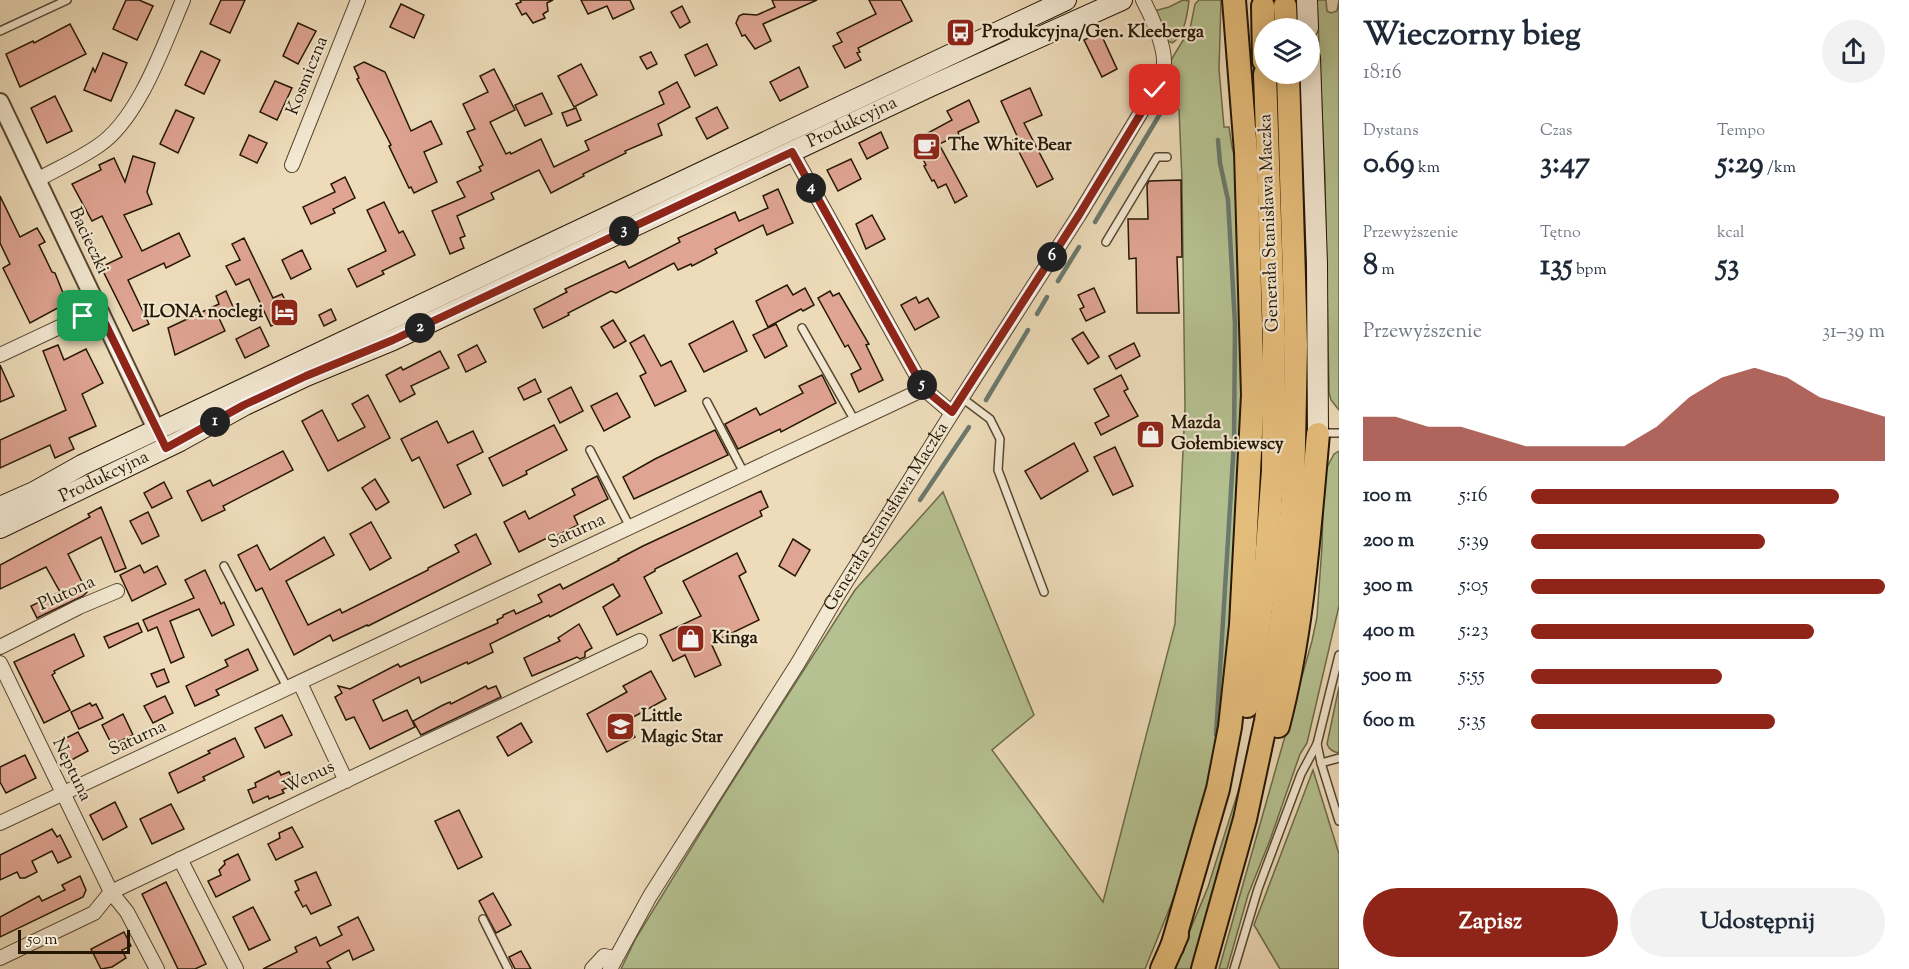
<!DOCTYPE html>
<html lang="pl">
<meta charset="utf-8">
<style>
:root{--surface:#fff;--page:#f2f2f3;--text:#1f2937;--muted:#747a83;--accent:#8f2418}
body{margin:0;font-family:"Sorts Mill Goudy",serif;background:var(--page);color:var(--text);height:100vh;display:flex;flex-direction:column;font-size:22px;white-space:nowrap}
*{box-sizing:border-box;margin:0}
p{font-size:20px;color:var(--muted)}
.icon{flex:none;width:33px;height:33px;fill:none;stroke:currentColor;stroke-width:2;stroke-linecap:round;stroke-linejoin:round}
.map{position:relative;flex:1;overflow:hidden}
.side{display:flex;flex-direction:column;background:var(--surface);width:570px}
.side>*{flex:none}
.tools{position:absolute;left:1254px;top:18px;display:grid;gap:12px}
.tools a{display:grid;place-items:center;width:66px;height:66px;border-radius:50%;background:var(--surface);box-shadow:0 3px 15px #0003;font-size:30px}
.scale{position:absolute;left:18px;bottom:15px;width:112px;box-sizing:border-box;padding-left:6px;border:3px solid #251704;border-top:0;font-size:16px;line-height:21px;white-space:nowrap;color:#251704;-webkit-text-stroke:4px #f3e8d2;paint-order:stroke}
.pin{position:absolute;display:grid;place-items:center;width:51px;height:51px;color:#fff;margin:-26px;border-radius:12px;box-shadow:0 3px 9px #0006}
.km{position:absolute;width:30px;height:30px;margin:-15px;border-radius:50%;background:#222;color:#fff;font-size:16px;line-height:30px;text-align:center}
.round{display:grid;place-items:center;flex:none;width:63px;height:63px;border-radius:32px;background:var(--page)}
.head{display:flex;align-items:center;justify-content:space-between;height:102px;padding:0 24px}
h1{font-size:33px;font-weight:700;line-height:45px}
.figures{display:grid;grid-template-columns:repeat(3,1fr);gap:9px;height:102px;padding:6px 24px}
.figures div{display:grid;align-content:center}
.figures b{font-size:30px;font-weight:700}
.figures small{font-size:16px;font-weight:400}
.figures p{font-size:16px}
.chart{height:168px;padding:12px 24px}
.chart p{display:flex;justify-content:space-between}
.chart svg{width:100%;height:108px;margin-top:6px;fill:var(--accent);opacity:.7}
.action{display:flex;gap:12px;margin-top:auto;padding:12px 24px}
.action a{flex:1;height:69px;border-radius:36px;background:var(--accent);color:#fff;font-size:24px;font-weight:700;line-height:69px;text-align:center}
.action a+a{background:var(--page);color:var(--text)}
ul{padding:0 24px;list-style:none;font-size:20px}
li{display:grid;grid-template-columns:96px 72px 1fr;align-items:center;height:45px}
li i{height:15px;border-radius:8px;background:var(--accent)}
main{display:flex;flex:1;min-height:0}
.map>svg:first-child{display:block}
.green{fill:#b5c191;stroke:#6d6c4a;stroke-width:1.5}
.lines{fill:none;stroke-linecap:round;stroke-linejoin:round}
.stream{stroke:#6b796e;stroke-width:4.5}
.building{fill:#dfa492;stroke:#251704;stroke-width:1.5}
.service-casing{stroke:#574831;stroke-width:10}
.minor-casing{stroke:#574831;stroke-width:16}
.tertiary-casing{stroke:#574831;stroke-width:20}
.secondary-casing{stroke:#251704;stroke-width:22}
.trunk-casing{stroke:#251704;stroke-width:26}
.service{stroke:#f3e8d2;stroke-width:7}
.minor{stroke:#f3e8d2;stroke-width:14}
.tertiary{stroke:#f3e8d2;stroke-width:16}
.secondary{stroke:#f3e8d2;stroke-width:20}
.trunk{stroke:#e6be7c;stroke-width:22}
.route-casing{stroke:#fff;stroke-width:12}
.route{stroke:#8f2418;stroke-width:8}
.labels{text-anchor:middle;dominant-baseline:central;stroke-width:4.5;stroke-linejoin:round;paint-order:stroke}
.poi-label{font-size:18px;font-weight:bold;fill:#251704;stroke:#f3e8d2;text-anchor:start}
.street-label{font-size:18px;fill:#251704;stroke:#f3e8d2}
</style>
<main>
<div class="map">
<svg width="1339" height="969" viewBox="0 0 1339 969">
<rect width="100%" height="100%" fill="#eddbb9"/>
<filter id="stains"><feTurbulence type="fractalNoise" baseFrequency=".00333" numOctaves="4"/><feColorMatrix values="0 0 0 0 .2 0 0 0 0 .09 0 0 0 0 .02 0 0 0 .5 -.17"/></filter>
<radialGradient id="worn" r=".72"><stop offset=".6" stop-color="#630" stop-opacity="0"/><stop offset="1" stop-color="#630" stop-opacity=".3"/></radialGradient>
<g class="green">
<path d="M1183 0 1189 1C1187 15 1185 35 1172 43L1166 40 1154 11 1169 7Z"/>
<path d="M1199 0H1221L1219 69 1224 127H1229L1232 147 1237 166 1243 416 1224 729 1187 865 1145 969H621L636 938 722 798 855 590 943 492 1034 715 992 750 1103 902 1175 624 1185 407 1182 180 1179 109 1176 106V92L1166 87 1170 76 1171 60 1190 29 1195 4Z"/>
<path d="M1317 0H1326L1327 11 1331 13 1337 11 1339 0V410L1331 400 1329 392 1325 178Z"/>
<path d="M1339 451V606L1307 743 1300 754 1270 840 1248 895 1227 969H1219L1312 641 1317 617 1322 546 1324 473 1334 454Z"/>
<path d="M1339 687V753C1333 752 1329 750 1327 744Z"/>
<path d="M1313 770 1339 854V969H1280L1254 925Z"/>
<path d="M1244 773 1230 834 1191 969H1174L1208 887Z"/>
</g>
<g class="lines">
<g class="stream">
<path d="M1095 222 1163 109"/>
<path d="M1058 281 1079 247"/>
<path d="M1037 314 1047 297"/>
<path d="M986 400 1028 330"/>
<path d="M920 500 969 427"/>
<path d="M1216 735 1234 442 1235 324 1228 200 1220 163 1218 140"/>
</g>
</g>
<g class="building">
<path d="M126 0H139L153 6 137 40 113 29Z"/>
<path d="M221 0H245L230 33 210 24Z"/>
<path d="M520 0H553L547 3 548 11 543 14 545 18 533 23 526 13 522 15 516 4 521 2Z"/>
<path d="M581 0H630L634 9 613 19 607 6 588 14Z"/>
<path d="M772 0H817L763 24 771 41 755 49 745 35 742 36 736 23 739 16 743 14 757 15 775 7Z"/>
<path d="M869 0H901L912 21 858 48 860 52 857 53 861 60 845 68 833 46 842 42 837 33 876 14Z"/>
<path d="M401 4 424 15 414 38 390 27Z"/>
<path d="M682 6 690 22 680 28 671 12Z"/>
<path d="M298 23 316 31 298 64 283 56Z"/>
<path d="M70 24 86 54 20 87 6 54 33 41 34 43Z"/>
<path d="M1100 32 1117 69 1102 77 1084 40Z"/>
<path d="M707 44 717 65 695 76 685 55Z"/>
<path d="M201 51 220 60 204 94 185 85Z"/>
<path d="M651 52 657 64 647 69 640 57Z"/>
<path d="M103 53 127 63 111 101 84 90 93 68 95 72Z"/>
<path d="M364 62 385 72 411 131 431 121 442 144 424 152 437 182 414 193 411 187 409 188 389 146 391 145 357 79 359 78 354 67Z"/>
<path d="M581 64 597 95 574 107 558 76Z"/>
<path d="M799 67 808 87 780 101 770 82Z"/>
<path d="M494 69 515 110 490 122 506 154 510 152 511 154 541 139 554 167 589 150 585 141 664 104 659 92 677 82 690 107 658 124 662 135 625 151 626 153 583 174 584 176 551 193 539 170 491 193 494 199 457 216 465 236 460 238 464 248 450 254 432 211 465 197 457 182 481 171 479 167 483 165 467 132 475 129 463 104 488 92 480 76Z"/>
<path d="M275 81 292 88 277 120 260 112Z"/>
<path d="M1030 88 1042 115 1024 123 1053 179 1037 187 1013 140 1018 138 1001 101Z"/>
<path d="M542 93 552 114 525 126 515 105Z"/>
<path d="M55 96 72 131 47 143 31 108Z"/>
<path d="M969 100 979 122 958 132 959 135 939 144 967 196 955 203 946 184 938 188 934 180 932 181 924 166 926 165 913 141 952 120 947 111Z"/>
<path d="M717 107 728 128 707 139 696 118Z"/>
<path d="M576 108 581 120 567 126 562 113Z"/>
<path d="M176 110 194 118 178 153 160 144Z"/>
<path d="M881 132 888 148 867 159 859 143Z"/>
<path d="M249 135 267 143 257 163 240 155Z"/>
<path d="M133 156 155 163 147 192 152 204 124 215 142 251 179 233 190 256 166 268 164 263 128 280 149 324 133 331 101 267 122 257 102 216 92 221 72 184 101 170 99 165 114 158 125 182Z"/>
<path d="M851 159 861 179 838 191 827 170Z"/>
<path d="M345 177 355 198 333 209 335 213 311 224 303 207 335 192 331 184Z"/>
<path d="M1181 180 1182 257H1177L1179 313H1137L1136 258 1129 259 1128 219H1148L1147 185 1149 181Z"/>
<path d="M778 189 793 223 767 235 763 225 715 249 717 253 692 266 691 264 678 270 674 263 616 293 611 291 568 313 569 315 543 328 534 309 567 292 565 289 625 261 629 268 680 242 678 238 735 212 739 221 768 208 763 196Z"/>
<path d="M0 196 20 237 37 228 45 242 39 245 52 272 55 273 67 303 30 323 3 268 10 264 0 243Z"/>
<path d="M384 202 399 233 403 231 415 255 382 271 384 274 357 287 348 269 386 251 367 210Z"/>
<path d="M872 215 885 239 866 249 856 224Z"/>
<path d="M244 238 273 298 282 294 293 316 271 326 249 279 236 285 226 266 240 260 232 244Z"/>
<path d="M302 250 311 269 291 279 282 260Z"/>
<path d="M787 285 793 295 805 288 814 305 803 311 801 309 768 327 756 301Z"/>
<path d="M1094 288 1105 312 1086 321 1080 309 1084 307 1078 295Z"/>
<path d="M226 291 234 309 218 316 225 331 175 355 168 328 219 304 216 296Z"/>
<path d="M830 291 833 296 839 293 869 344 866 345 883 380 859 392 851 374 861 369 848 345 845 347 818 298Z"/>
<path d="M916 297 919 303 928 298 939 317 915 330 901 305Z"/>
<path d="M331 309 336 320 324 326 319 315Z"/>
<path d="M613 320 626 341 614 348 601 327Z"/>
<path d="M733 321 747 351 704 372 689 344Z"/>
<path d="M776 324 787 346 765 358 753 335Z"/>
<path d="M260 327 269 346 245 358 236 339Z"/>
<path d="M1083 332 1099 357 1088 364 1072 339Z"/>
<path d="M644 335 661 366 671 361 686 391 655 406 640 376 646 373 630 343Z"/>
<path d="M1134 343 1140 356 1116 369 1109 356Z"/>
<path d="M58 345 64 360 86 349 103 383 82 394 96 426 69 438 74 449 55 458 50 445 0 468V440L66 410 43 351Z"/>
<path d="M477 345 486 362 466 372 458 355Z"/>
<path d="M440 351 449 368 411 386 415 394 400 402 386 375 401 367 403 370Z"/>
<path d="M0 365 14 396 0 402Z"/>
<path d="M822 375 836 403 781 432 780 429 738 449 725 424 756 408 760 415 803 393 799 386Z"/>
<path d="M1121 375 1128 389 1124 391 1138 416 1101 435 1095 423 1109 416 1094 389Z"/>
<path d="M535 379 541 392 524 400 518 388Z"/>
<path d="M571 387 583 411 560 423 548 399Z"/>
<path d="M617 393 630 417 604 431 591 406Z"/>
<path d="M368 395 390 438 328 471 302 421 322 410 338 441 365 427 352 404Z"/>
<path d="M437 421 448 443 473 431 483 452 457 465 471 494 444 508 419 457 412 461 401 439Z"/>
<path d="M554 425 567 450 526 471 527 474 503 486 489 458Z"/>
<path d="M715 430 728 455 634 499 623 477 655 459Z"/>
<path d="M1074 443 1088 471 1041 499 1025 471Z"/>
<path d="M1115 447 1133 486 1113 495 1094 457Z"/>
<path d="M283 451 293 470 223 506 225 510 202 521 187 491 210 480 213 486Z"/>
<path d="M597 476 608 499 574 516 578 525 556 536 555 534 519 552 504 522 525 511 529 519 575 495 572 489Z"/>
<path d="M375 479 389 502 376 510 362 488Z"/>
<path d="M164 482 172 498 152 508 144 493Z"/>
<path d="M761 491 768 507 760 511 762 516 655 569V571L644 577 662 613 617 635 603 607 620 596 613 584 550 617 549 615 490 644 493 652 468 664 467 662 421 683 419 677 373 700 383 721 407 710 415 727 370 749 354 717 346 720 335 697 342 693 338 686 350 689 398 664 400 667 498 623 497 620 503 617V615L514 610 516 614 542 602 538 595 560 584 563 589 619 560 618 559 643 546Z"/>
<path d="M101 507 126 568 115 572 101 537 68 554 87 592 83 596 37 618 31 606 60 592 46 567 0 589V565L90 517 88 514Z"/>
<path d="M148 512 159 536 142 544 130 521Z"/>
<path d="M371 522 391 558 370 570 350 534Z"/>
<path d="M476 534 491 564 368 626 367 625 333 641 330 635 294 655 262 588 256 591 238 555 257 545 270 570 324 537 334 555 286 581 308 625 340 609 342 613 428 570V568L459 552 455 545Z"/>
<path d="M793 539 810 550 795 576 779 566Z"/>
<path d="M737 553 746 572 739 576 759 620 711 643 721 665 695 677 685 655 673 661 660 635 701 616 683 581Z"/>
<path d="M140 565 144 573 157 566 166 584 132 601 120 575Z"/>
<path d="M205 570 221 604 224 602 234 625 212 636 199 609 170 621 184 657 171 663 157 627 148 631 143 620 194 598 185 580Z"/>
<path d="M138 623 142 632 109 648 104 637Z"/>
<path d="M579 624 592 648 585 652V657L580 659 577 657 532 676 524 658 560 641 558 638Z"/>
<path d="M74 634 84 656 54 671 55 673 52 675 70 710 44 723 14 662Z"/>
<path d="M248 649 258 670 216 690 219 695 195 706 186 686 228 666 225 660Z"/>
<path d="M164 669 169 682 157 687 151 674Z"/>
<path d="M651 671 666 699 626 721 635 737 607 752 587 714 627 692 623 686Z"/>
<path d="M486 686 488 689 496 686 501 697 421 735 413 721 443 705 450 702 451 704Z"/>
<path d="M165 696 173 713 153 723 144 706Z"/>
<path d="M90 703 92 706 96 704 103 718 79 729 71 712Z"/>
<path d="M123 714 133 735 112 745 102 725Z"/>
<path d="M282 715 292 735 265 748 255 728Z"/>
<path d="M521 723 532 742 508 756 497 737Z"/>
<path d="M78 732 88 751 68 762 58 742Z"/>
<path d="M235 738 244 757 203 777 205 780 178 793 169 773 210 753 208 751Z"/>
<path d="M25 755 36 778 6 793 0 782V767Z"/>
<path d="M279 771 281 775 289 772 295 784 282 790 284 793 269 799 268 796 253 803 248 790 256 787 255 783Z"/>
<path d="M115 802 127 827 103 840 90 815Z"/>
<path d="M171 804 184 829 152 844 140 819Z"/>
<path d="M459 810 482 857 458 869 435 821Z"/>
<path d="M292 827 303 847 276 860 268 844 280 838 279 833Z"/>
<path d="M52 829 57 837 60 835 71 857 58 863 52 851 32 861 37 872 25 878H20L17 872 0 880V855Z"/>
<path d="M238 854 250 880 216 897 208 881 221 875 219 870 225 864 224 861Z"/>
<path d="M316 872 331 905 311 914 306 905 303 907 295 892 299 890 295 881Z"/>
<path d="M80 876 86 890 83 897 0 937V917L39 896 42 901 65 890 62 885Z"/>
<path d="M166 882 206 964 195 969H178L142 894Z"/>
<path d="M493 893 511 925 496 933 479 901Z"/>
<path d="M253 907 270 940 249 950 233 917Z"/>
<path d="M358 917 374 950 353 960 349 950 327 962 331 969H263L297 952 295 947 316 937 320 946 342 935 338 927Z"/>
<path d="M124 932 131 946 122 950 126 958 112 967 101 969 91 949Z"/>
<path d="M521 951 531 969H515L509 957Z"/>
</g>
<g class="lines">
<defs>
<g id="service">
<path d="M0 31 67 0"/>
<path d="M1106 242 1157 157H1167"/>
<path d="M802 328 855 421"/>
<path d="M962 398 990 419 1000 439 998 470 1044 592"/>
<path d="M707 402 744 473"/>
<path d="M1321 433H1339"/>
<path d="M590 450 630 527"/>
<path d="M224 566 288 689"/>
<path d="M1317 744 1321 763 1339 758"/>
<path d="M1321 763 1339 821"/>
<path d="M483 919 508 969"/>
<path d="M1234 969 1258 889 1301 774 1317 744 1339 655"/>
</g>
<g id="minor">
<path d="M292 165 358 0"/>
<path d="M37 180C57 169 79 159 98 146 139 119 164 44 183 0"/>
<path d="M0 355 98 309"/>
<path d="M924 389 952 413"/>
<path d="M0 647 79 607 117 591"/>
<path d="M0 663 111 892 127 912 157 969"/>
<path d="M300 683 346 781"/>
<path d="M0 823 924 389 792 152"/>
<path d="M180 859 236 969"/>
<path d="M0 958 94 913 111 892 640 641"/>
<path d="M592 969 604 956 615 958"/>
<path id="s1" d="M610 969 650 896 798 663 839 593 952 413 1079 215 1155 89C1159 81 1164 72 1164 63 1165 46 1151 15 1143 0"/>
</g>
<path id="tertiary" d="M0 102 156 429"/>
<g id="secondary">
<path d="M1307 0 1308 28"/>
<path d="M1310 58 1317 264 1318 434"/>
<path d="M0 507 34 492 82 465 1066 0"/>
<path id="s2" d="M0 528 180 441 245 405 306 376 393 340 931 86 1122 0"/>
</g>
<g id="trunk">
<path d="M1263 6 1264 61"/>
<path d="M1285 6 1286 28"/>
<path d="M1247 706 1264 588 1273 470 1274 339 1265 74"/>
<path d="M1278 726C1303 630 1309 532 1318 434"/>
<path d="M1172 947 1218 789 1230 727 1241 625 1253 395 1246 152 1234 0"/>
<path d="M1162 969 1177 935"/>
<path d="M1203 969 1245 819 1266 721 1283 608 1293 494 1296 345 1288 74"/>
</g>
</defs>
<use href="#service" class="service-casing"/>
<use href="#minor" class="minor-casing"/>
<use href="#tertiary" class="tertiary-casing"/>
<use href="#secondary" class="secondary-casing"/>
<use href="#trunk" class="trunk-casing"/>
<use href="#service" class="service"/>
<use href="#minor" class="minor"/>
<use href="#tertiary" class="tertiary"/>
<use href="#secondary" class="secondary"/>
<use href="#trunk" class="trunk"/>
</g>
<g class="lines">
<defs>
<path id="route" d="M83 316 98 309 166 448 244 405 306 376 393 340 792 152 924 389 952 412 1079 215 1155 90"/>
</defs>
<use href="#route" class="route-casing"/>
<use href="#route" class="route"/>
</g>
<defs>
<symbol id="bus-square" viewBox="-11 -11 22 22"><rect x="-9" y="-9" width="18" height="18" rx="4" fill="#8f2418" stroke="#f3e8d2"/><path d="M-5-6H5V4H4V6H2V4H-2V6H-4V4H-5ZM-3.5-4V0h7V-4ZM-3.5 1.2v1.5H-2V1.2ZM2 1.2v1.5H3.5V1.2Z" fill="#fff"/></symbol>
<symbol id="cafe-square" viewBox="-11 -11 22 22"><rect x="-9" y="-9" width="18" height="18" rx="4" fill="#8f2418" stroke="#f3e8d2"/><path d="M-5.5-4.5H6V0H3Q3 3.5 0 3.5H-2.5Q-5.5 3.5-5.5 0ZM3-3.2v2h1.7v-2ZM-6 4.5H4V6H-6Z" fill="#fff"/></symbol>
<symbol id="hotel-square" viewBox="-11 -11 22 22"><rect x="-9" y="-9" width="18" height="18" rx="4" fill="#8f2418" stroke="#f3e8d2"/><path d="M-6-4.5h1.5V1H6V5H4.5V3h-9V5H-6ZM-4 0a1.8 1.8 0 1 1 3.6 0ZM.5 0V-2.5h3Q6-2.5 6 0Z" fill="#fff"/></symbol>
<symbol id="shop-square" viewBox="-11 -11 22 22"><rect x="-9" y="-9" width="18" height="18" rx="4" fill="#8f2418" stroke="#f3e8d2"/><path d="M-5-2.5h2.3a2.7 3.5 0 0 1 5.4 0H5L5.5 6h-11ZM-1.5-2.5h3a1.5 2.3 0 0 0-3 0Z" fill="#fff"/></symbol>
<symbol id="school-square" viewBox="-11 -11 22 22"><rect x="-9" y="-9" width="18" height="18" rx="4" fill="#8f2418" stroke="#f3e8d2"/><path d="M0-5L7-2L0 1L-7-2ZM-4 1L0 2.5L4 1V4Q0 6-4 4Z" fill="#fff"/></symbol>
</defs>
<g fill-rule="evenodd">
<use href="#bus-square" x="944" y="16" width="33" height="33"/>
<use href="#cafe-square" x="910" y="130" width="33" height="33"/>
<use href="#hotel-square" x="268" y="296" width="33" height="33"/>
<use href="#shop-square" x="1134" y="418" width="33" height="33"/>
<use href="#shop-square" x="674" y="622" width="33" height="33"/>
<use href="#school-square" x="604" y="710" width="33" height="33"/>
</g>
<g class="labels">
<g class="poi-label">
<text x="982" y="33">Produkcyjna/Gen. Kleeberga</text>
<text x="948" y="146">The White Bear</text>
<text x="263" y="313" text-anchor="end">ILONA noclegi</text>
<text x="1171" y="424">Mazda<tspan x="1171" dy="21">Gołembiewscy</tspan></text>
<text x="712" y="639">Kinga</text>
<text x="641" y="717">Little<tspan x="641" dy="21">Magic Star</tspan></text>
</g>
<g class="street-label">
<text transform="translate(308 76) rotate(-68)">Kosmiczna</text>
<text stroke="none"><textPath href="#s2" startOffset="944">Produkcyjna</textPath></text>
<text transform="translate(1270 223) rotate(-92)">Generała Stanisława Maczka</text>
<text transform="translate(88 241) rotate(65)">Bacieczki</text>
<text stroke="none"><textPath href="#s2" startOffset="116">Produkcyjna</textPath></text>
<text stroke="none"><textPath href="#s1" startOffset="530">Generała Stanisława Maczka</textPath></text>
<text transform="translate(577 532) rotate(-25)">Saturna</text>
<text transform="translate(67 594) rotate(-25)">Plutona</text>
<text transform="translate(138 739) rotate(-25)">Saturna</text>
<text transform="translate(71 770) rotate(64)">Neptuna</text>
<text transform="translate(309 778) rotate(-25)">Wenus</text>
</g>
</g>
<rect width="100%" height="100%" filter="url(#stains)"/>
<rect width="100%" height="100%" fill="url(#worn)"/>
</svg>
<div class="tools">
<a><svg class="icon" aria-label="layers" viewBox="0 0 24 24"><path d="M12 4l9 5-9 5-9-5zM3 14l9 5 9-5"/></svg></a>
</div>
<div class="scale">50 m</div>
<div class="pin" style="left:83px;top:316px;background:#1e9e55"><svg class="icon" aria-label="arrive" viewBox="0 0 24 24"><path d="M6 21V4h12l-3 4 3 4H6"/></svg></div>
<div class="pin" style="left:1155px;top:90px;background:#d93025"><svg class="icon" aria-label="check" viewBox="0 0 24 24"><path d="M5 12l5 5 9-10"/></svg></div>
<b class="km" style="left:215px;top:422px">1</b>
<b class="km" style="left:420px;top:328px">2</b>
<b class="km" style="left:624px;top:231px">3</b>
<b class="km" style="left:811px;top:188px">4</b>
<b class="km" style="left:922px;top:385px">5</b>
<b class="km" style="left:1052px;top:257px">6</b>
</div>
<section class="side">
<div class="head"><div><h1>Wieczorny bieg</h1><p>18:16</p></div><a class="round"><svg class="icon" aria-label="share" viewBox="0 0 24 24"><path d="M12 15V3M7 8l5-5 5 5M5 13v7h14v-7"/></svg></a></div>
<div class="figures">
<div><p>Dystans</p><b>0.69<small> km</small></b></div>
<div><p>Czas</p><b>3:47</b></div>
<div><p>Tempo</p><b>5:29<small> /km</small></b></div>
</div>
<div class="figures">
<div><p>Przewyższenie</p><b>8<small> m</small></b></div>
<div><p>Tętno</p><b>135<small> bpm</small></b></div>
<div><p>kcal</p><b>53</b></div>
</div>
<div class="chart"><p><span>Przewyższenie</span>31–39 m</p>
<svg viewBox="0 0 160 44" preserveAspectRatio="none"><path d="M0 44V26L10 26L20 30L30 30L40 34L50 38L60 38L70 38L80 38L90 30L100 18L110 10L120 6L130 10L140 18L150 22L160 26V44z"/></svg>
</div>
<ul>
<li><b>100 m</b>5:16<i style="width:87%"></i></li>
<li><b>200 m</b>5:39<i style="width:66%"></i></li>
<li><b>300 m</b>5:05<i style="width:100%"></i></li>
<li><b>400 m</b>5:23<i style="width:80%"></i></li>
<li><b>500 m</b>5:55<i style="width:54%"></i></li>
<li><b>600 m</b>5:35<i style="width:69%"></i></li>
</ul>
<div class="action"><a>Zapisz</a><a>Udostępnij</a></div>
</section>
</main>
